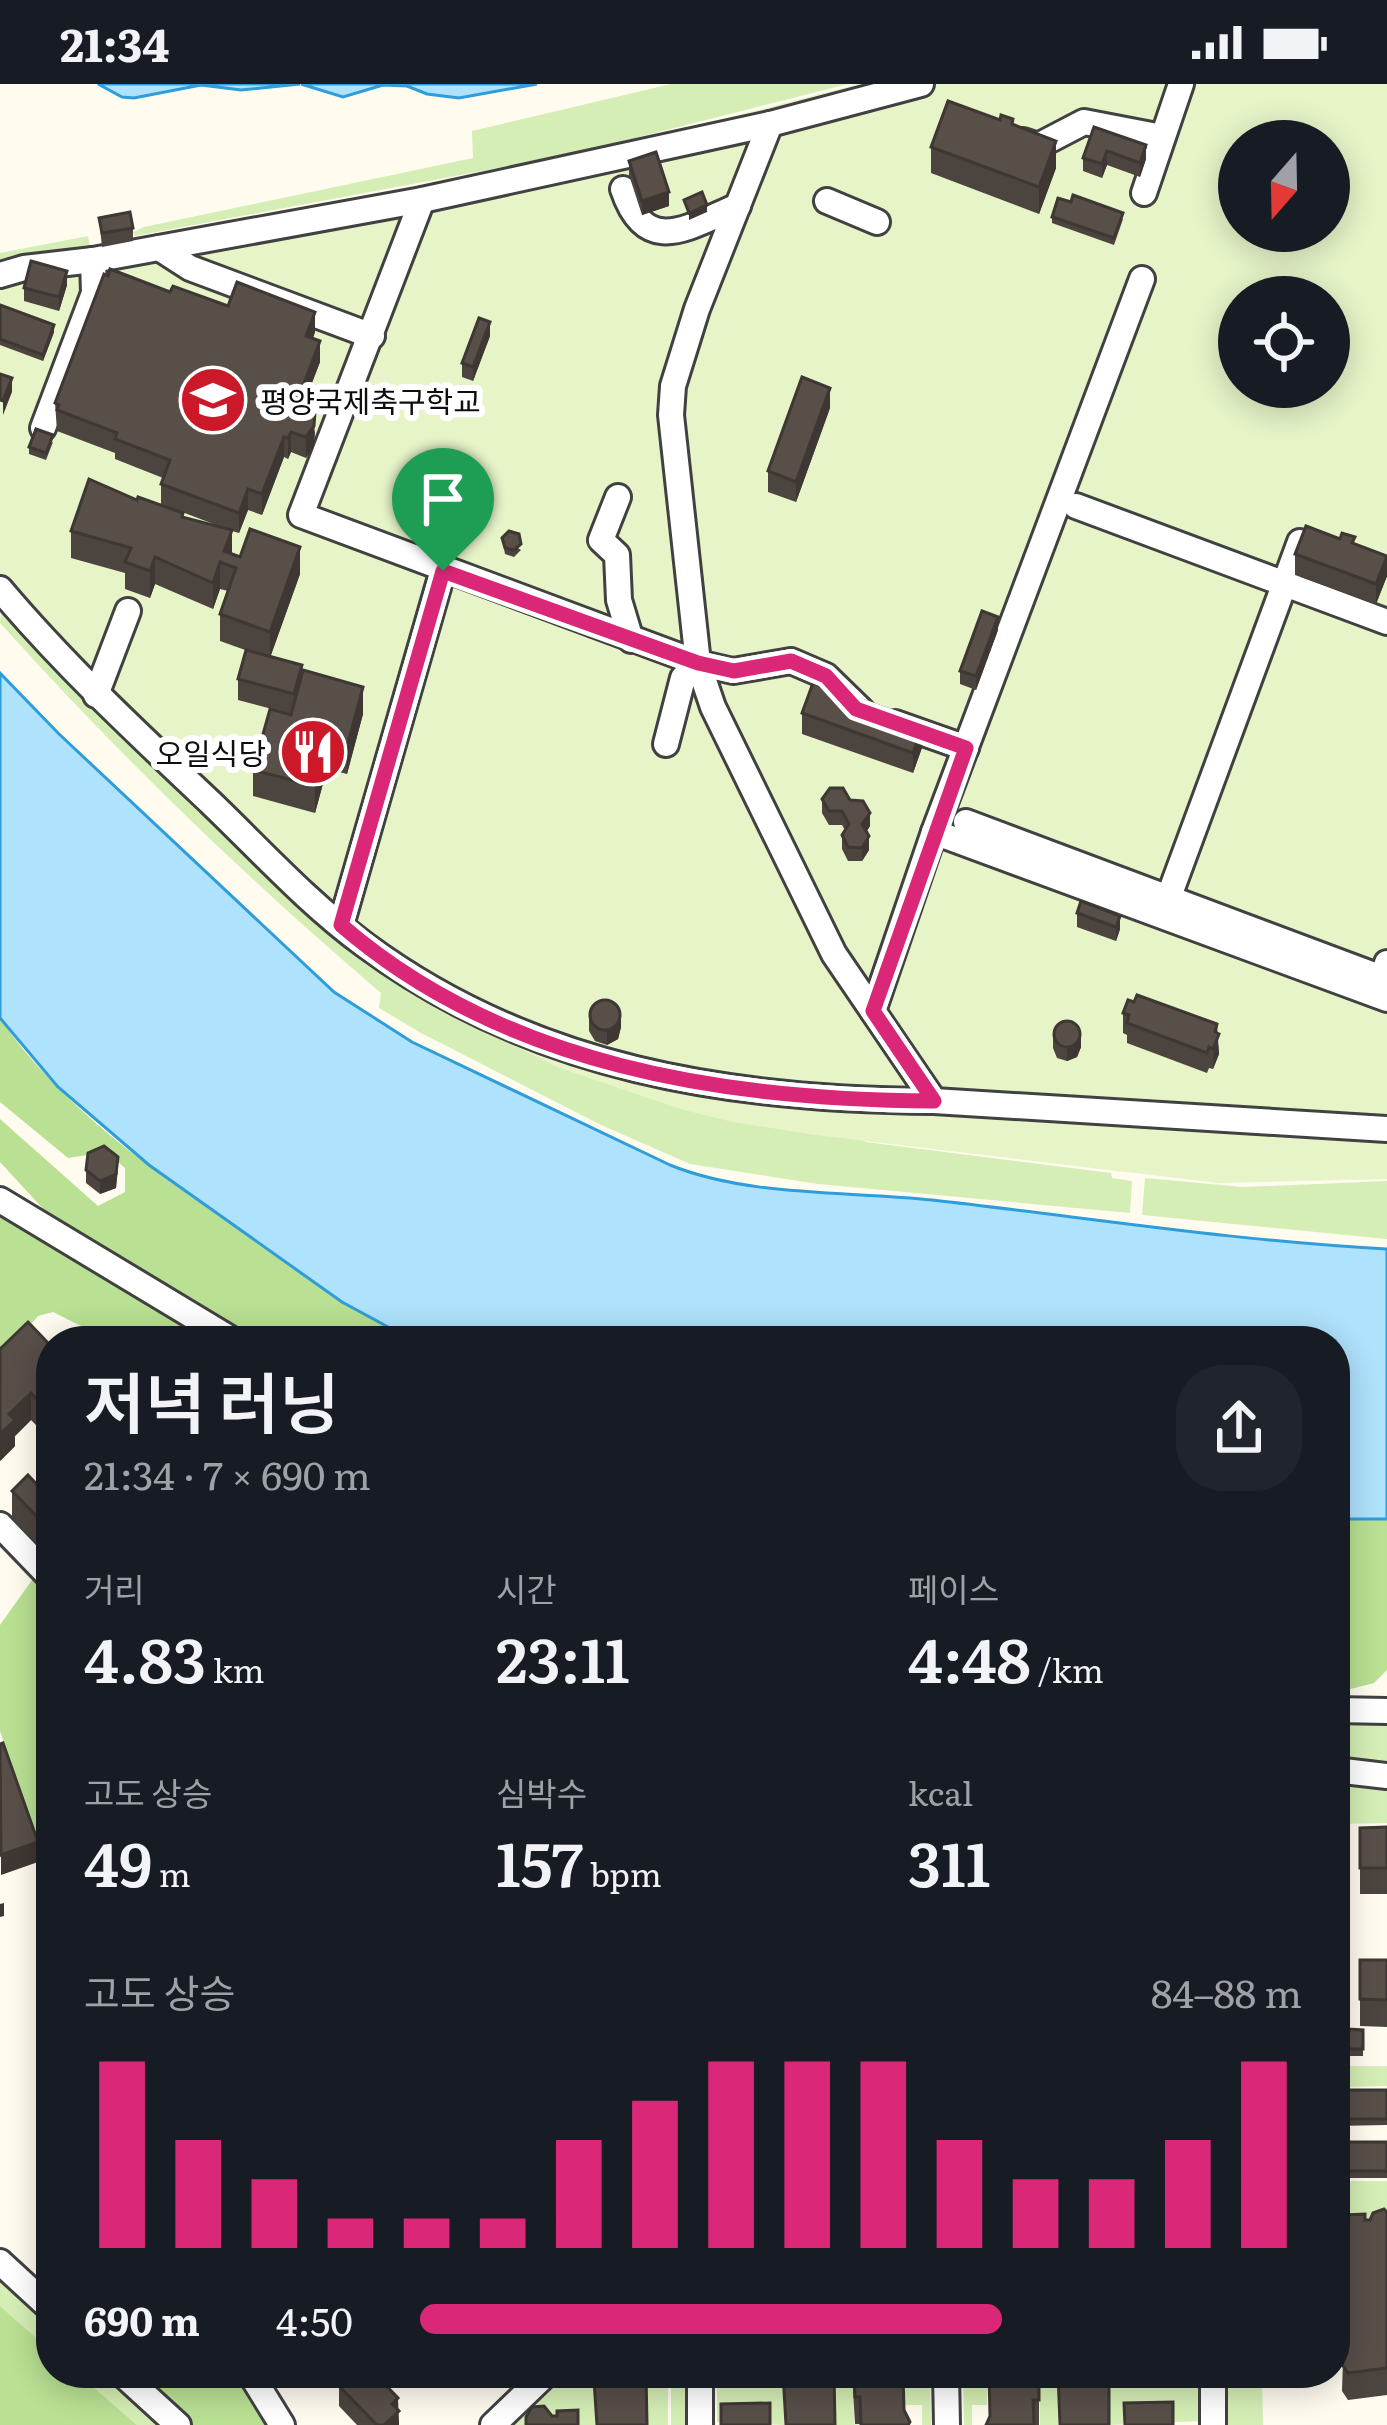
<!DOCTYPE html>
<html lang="ko">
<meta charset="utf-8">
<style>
:root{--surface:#171b24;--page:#20242c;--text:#f1f3f6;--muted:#9ea1a6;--accent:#db2777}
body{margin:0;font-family:Literata,"Noto Sans KR",serif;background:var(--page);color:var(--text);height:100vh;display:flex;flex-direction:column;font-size:45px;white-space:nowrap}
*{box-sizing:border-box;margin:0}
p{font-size:39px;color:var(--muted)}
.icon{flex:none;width:66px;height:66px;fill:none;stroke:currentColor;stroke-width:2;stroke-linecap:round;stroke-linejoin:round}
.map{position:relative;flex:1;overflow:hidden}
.drawer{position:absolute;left:36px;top:1242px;width:1314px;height:1062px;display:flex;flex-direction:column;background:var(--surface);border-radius:48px;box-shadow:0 6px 30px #0003}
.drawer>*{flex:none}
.needle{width:78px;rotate:200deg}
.buttons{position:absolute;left:1218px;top:36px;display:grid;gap:24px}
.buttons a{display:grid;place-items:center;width:132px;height:132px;border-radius:50%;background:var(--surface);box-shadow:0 6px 30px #0003;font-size:60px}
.pin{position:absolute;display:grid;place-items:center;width:102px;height:102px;color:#fff;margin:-123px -51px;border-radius:50% 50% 50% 0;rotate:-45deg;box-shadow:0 0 12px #0007}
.pin .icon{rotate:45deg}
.round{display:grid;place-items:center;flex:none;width:126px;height:126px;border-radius:48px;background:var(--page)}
.headline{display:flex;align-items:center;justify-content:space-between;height:204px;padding:0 48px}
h1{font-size:66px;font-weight:600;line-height:90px}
.stats{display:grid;grid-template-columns:repeat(3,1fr);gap:18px;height:204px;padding:12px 48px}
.stats div{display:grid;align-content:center}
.stats b{font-size:60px;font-weight:600}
.stats small{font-size:33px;font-weight:400}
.stats p{font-size:33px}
.chart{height:336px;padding:24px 48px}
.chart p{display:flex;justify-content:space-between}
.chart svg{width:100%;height:216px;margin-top:12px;stroke:var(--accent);stroke-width:6}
ul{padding:0 48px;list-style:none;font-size:39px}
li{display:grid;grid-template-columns:192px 144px 1fr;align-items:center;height:90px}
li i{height:30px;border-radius:15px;background:var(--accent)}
.status{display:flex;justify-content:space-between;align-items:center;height:84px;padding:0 60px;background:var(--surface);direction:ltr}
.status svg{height:33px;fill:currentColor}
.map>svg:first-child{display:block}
.green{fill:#d5eeb5}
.forest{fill:#b9e093}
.pitch{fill:#e6f4c8;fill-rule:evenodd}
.water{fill:#afe2fc;stroke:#2f9dd9;stroke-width:3}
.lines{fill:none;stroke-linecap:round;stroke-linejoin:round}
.minor-casing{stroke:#414141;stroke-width:30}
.minor{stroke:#fff;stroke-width:24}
.wall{fill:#4c443f}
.shaded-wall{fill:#3e3733}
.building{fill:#584f49;stroke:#3e3733;stroke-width:3}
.route-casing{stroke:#fff;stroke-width:24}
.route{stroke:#db2777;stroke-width:15}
.labels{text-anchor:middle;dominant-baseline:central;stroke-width:12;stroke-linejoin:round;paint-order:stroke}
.poi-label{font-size:30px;fill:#0e0e0e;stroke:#fff;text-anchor:start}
</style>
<div class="status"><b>21:34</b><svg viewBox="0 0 49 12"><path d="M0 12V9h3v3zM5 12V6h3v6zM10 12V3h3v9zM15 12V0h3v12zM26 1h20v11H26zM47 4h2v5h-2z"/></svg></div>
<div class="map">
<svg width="1387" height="2341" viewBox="0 0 1387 2341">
<rect width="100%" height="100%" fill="#fffbef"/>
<g class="green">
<path d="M671 0H848L572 70 135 152 133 148 144 143 473 74 472 47Z"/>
<path d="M88 152 90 163 101 162 0 183V169Z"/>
<path d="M1 526 866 1058 1111 1089 1112 1094 1132 1097 1130 1129 818 1100 690 1080 601 1041 421 949 379 924 381 909C246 794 118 670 0 539Z"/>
<path d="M1145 1094 1243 1103 1387 1097V1155L1142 1131Z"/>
<path d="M1335 1636 1387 1641V1683L1335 1677Z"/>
<path d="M1351 1700 1387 1705V1739L1340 1740V1807L1335 1800V1723L1345 1702Z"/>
<path d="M1346 1982H1387V2002L1347 2003Z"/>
<path d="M1335 2097H1387V2150L1343 2157 1344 2261 1335 2262Z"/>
<path d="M0 2195 51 2241V2267L0 2222Z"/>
<path d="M77 2289H104L162 2341H137Z"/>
<path d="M560 2289H668V2341H648L647 2315 596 2317 597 2341H504Z"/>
<path d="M671 2289H691L688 2341H671Z"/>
<path d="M717 2289H783L784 2341 717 2338Z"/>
<path d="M834 2289H853L854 2340 859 2341H836Z"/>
<path d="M905 2289H930L931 2341H922V2321H905Z"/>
<path d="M963 2289H987V2321H972V2341H964Z"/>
<path d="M1039 2289H1057L1058 2341H1040Z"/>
<path d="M1108 2289H1198L1199 2337 1109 2341Z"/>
<path d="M1224 2289H1262L1263 2341H1227Z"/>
</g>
<g class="forest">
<path d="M0 934C92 1071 280 1164 414 1257H257L46 1128 0 1078V1035L98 1122 125 1108V1084L106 1068 68 1074 0 1018Z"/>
<path d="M0 1129 216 1257H100L85 1244 53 1228 38 1232 0 1274Z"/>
<path d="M1335 1435H1387V1586L1374 1599 1335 1609Z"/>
<path d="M35 1492 51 1505V1788L47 1787 0 1647V1541Z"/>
<path d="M0 2222 51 2267V2289H77L137 2341H0Z"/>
<path d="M130 2289H239L272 2341H187Z"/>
</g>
<path class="pitch" d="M859 0H1387V1095L1219 1099 815 1051 733 1038 680 1025 557 983 429 919 383 892 346 864 114 648 0 525V178L133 158 573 73ZM1239 57H1329V147H1239ZM1239 213H1329V303H1239Z"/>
<g class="water">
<path d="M98 0H300L241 6 201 1 134 14 122 13Z"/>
<path d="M301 0H537L459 14 427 10 407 2 383 1 343 13Z"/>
<path d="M0 589 59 650 334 908 412 958 670 1081C749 1113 848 1107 932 1116 1084 1133 1234 1157 1387 1165V1435H1335V1257H414L342 1218 149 1081 58 1003 0 934Z"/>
</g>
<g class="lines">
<defs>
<g id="minor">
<path d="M921 0 770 40 697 225 673 302 671 331 698 579 713 623 834 870 934 1017 1387 1045"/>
<path d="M1023 57 1038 62 1084 38 1162 53"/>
<path d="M623 105C646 174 688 143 738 122"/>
<path d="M1144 109 1181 0"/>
<path d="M422 116 301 431 698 579 733 587 791 577 826 592 862 627"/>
<path d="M827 117 877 138"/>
<path d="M159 164 190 184 372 252"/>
<path d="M0 191 24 184 93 176 422 116 770 40"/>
<path d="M43 344 94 209 93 176"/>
<path d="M618 413 601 456 617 471 619 516 631 556"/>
<path d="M1076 422 1387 538"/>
<path d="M0 505C65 582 138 650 211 719 261 767 309 820 365 861 533 985 730 1016 934 1017"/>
<path d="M96 611 128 527"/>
<path d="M895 639 966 664"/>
<path d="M666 660 683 594 698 579"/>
<path d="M966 738 1382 894 1387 879"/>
<path d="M934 748 1387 915"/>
<path d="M1168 815 1300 458"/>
<path d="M341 841 443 486"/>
<path d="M873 927 934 748 1142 195"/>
<path d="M0 1116 234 1257"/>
<path d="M0 1441 51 1494"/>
<path d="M1335 1626 1387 1627"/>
<path d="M1335 1686 1387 1692"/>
<path d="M0 2178 51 2225"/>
<path d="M121 2289 178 2341"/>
<path d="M250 2289 282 2341"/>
<path d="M700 2289V2341"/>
<path d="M946 2289 947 2341"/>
<path d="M1213 2289V2341"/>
<path d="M493 2341 547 2289"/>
</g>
</defs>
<use href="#minor" class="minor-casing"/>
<use href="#minor" class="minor"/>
</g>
<g class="wall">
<path d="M1013 41 1056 84 1039 130 931 89V63Z"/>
<path d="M1094 43 1146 75 1140 93 1107 81 1102 94 1083 87V74Z"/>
<path d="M629 77 669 122 642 131 629 91Z"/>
<path d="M1052 133 1123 135 1114 161 1052 139Z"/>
<path d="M99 134 133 144V157L102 163Z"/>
<path d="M67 201 59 227 24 217V204Z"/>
<path d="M170 208 315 248 313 254 320 278 303 323 315 348 314 362 306 374 291 368 288 375 284 373 262 431 248 426 239 449 232 447V469L300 490 270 573 363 630 347 690 327 685 315 729 253 712V686L291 630 238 616V595L248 567 220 557V530L228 507 220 505 213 525 155 500 150 514 125 505V489L71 474V447L137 416 183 433 224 444 161 420V400L163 394 115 375V369L57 347 55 319Z"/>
<path d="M0 221 54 248 43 277 0 261Z"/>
<path d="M490 252 473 297 462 293V279Z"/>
<path d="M830 324 796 418 768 408V387Z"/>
<path d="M53 358 46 376 29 370V363Z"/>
<path d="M502 454 521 466 514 473 505 470Z"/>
<path d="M1355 460 1387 492 1376 520 1295 491V470Z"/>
<path d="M998 546 976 606 960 600V587Z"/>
<path d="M802 629 924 658 913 689 802 650Z"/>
<path d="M822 715 850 716 870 742 866 748 869 766 862 777H848L842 765V751L845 746 842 741H829L822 729Z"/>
<path d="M1077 829 1120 845 1116 857 1077 843Z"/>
<path d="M1123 929 1217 949 1219 970 1213 985 1209 984 1207 989 1127 959V951L1123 949Z"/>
<path d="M589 933 621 943 618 955 607 961 595 957 589 947Z"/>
<path d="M1053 950 1081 963 1077 973 1067 977 1057 974 1053 964Z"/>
<path d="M86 1086H118L116 1104 100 1110 86 1099Z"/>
<path d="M51 1262V1356L31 1336 15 1352V1362L0 1377Z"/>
<path d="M51 1379V1474L12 1434V1407L46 1410 50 1407Z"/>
<path d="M1387 1743V1810H1360V1744Z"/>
<path d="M1360 1876H1387V1943L1360 1942Z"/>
<path d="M1347 1945 1363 1946V1972H1347Z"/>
<path d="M1335 2006H1387V2041L1335 2042Z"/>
<rect x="1335" y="2058" width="52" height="36"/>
<path d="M1387 2128V2311L1348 2316 1342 2307 1343 2275 1335 2276V2257H1346L1365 2136H1370Z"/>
<path d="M852 2289H903L904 2326 910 2341 855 2340Z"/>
<path d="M1039 2289V2341H986Z"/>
<path d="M339 2302 398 2326 399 2341H357L339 2322Z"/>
</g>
<g class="shaded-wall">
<path d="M1056 57V84L1039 130V103Z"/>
<path d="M1146 61V75L1140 93V79Z"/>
<path d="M1107 67V81L1102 94V80Z"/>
<path d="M669 108V122L642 131V117Z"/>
<path d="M707 121V128L689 136V129Z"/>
<path d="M67 187V201L59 227V213Z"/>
<path d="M315 228V248L306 272V252Z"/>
<path d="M490 238V252L473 297V283Z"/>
<path d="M54 241V248L43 277V271Z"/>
<path d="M320 257V278L302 323 298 315Z"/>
<path d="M12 294V308L3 331V317Z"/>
<path d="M830 304V324L796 418V398Z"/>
<path d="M315 328 314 362 306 374V353Z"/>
<path d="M291 348V368L288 375V354Z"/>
<path d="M284 353V373L262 431V410Z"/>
<path d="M248 405V426L239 449V429Z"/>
<path d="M232 446V473L224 467Z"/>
<path d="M300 463V490L270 574V548Z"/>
<path d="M1387 472V492L1376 520V500Z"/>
<path d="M155 473V500L150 514V487Z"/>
<path d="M220 478V505L213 525V499Z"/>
<path d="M998 533V546L976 606V592Z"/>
<path d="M363 603V630L347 690V663Z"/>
<path d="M924 638V658L913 689V669Z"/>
<path d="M327 658V685L315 729V702Z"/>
<path d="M870 729V742L862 754V740Z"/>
<path d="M869 752V766L862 777V764Z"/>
<path d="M1120 832V845L1116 857V843Z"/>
<path d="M621 930V943L618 955 607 961V947Z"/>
<path d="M1217 940 1219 970 1213 985 1215 948Z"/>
<path d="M1081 949V963L1077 973 1067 977V964Z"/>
<path d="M118 1073 116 1104 100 1110V1097Z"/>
<path d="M31 1309V1336L15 1352V1362L0 1377V1350L9 1330Z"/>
<path d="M38 1758V1778L1 1791V1771Z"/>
<path d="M4 1819V1832L0 1833V1820Z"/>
<path d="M398 2314 399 2341H384L392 2320Z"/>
</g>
<g class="building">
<path d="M948 17 1000 36 1001 31 1013 35 1012 40 1056 57 1039 103 931 63Z"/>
<path d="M1094 43 1146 61 1140 79 1107 67 1102 80 1083 74Z"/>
<path d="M656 68 669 108 642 117 629 77Z"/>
<path d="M702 108 707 121 689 129 684 116Z"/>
<path d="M1073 111 1123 129 1114 154 1052 133 1058 114 1071 118Z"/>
<path d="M130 128 133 144 102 149 99 134Z"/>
<path d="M31 177 67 187 59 213 24 204Z"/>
<path d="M110 185 170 208 173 202 228 222 237 198 315 228 306 252 320 257 298 315 302 317 301 322 315 328 314 342 306 353 291 348 288 354 284 353 262 410 248 405 239 429 161 400 170 376 115 355 117 349 57 326 59 321 55 319 104 190 108 192Z"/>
<path d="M0 221 54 241 43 271 0 255Z"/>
<path d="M479 234 490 238 473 283 462 279Z"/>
<path d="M0 290 12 294 3 317 0 316Z"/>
<path d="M802 293 830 304 796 398 768 387Z"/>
<path d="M36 345 53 351 46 369 29 363Z"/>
<path d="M89 395 137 416 138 413 183 429 182 433 232 446 224 467 240 473 250 445 300 463 270 548 220 530 236 484 220 478 213 499 155 473 150 487 125 478 131 464 71 447Z"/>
<path d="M1306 442 1340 455 1342 449 1355 453 1352 459 1387 472 1376 500 1295 470Z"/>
<path d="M509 447 519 450 521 460 514 466 505 464 502 454Z"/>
<path d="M982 527 998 533 976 592 960 587Z"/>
<path d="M246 566 302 581 294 610 238 595Z"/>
<path d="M303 586 363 603 347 663 327 658 315 702 253 686 270 625 291 631Z"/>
<path d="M813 599 924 638 913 669 802 629Z"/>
<path d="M830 704H843L850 716 863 717 870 729 862 740 869 752 862 764 848 763 842 751 849 740 842 727H829L822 715Z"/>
<path d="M1081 817 1120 832 1116 843 1077 829Z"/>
<path d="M1137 911 1217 940 1215 948 1219 950 1213 965 1209 963 1207 969 1127 939 1129 931 1123 929 1128 916 1134 918Z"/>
<circle cx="605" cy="931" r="15"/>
<circle cx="1067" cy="950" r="13"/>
<path d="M104 1062 118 1073 116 1090 100 1097 86 1086 88 1069Z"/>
<path d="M28 1238 51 1262V1329L31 1309 9 1330 15 1336 0 1350V1265Z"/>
<path d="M28 1391 46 1410 51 1405V1447L12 1407Z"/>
<path d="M3 1659 38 1758 1 1771 0 1660Z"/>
<path d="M1387 1743V1784H1360V1744Z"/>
<path d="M1360 1876H1387V1916L1360 1915Z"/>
<path d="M1347 1945 1363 1946V1965H1347Z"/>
<rect x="1335" y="2006" width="52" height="29"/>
<rect x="1335" y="2058" width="52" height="29"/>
<path d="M1384 2125 1387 2128V2284L1348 2289 1342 2280 1347 2267 1344 2131 1365 2130V2136H1370L1373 2129Z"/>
<path d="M1335 2257H1346L1347 2269H1335Z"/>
<path d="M353 2289H374L398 2314 392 2320 399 2327 384 2341H377L339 2302Z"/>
<path d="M601 2289H618L621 2295H626L625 2289H646L647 2341H597L594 2296Z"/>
<path d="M783 2289H834L835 2341H786Z"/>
<path d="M854 2289H903L904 2326 910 2338 908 2341H861L860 2313H855Z"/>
<path d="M989 2289H1039V2316H1033L1034 2341H986L990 2332Z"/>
<path d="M1058 2289H1109V2341H1060Z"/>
<path d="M1173 2318V2341H1125L1124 2319Z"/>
<path d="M770 2319V2341H721V2320Z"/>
<path d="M544 2322 552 2332H557V2327L578 2326V2341H526V2333L532 2323Z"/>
</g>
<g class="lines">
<defs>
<path id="route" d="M443 487 698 579 734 587 791 577 826 592 856 625 966 664 873 927 934 1017C725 1016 504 982 341 841Z"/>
</defs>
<use href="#route" class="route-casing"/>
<use href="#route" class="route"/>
</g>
<defs>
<symbol id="school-disc" viewBox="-11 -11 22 22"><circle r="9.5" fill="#cb1929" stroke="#fff"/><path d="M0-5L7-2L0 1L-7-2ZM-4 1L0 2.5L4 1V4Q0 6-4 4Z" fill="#fff"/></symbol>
<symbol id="restaurant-disc" viewBox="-11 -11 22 22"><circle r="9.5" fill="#cb1929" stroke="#fff"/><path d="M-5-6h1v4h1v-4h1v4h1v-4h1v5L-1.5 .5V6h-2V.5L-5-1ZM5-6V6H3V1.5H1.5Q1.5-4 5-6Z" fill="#fff"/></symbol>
</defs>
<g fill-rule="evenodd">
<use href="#school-disc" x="175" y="278" width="76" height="76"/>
<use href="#restaurant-disc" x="275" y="630" width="76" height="76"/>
</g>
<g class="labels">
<g class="poi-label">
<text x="260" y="316">평양국제축구학교</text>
<text x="266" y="668" text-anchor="end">오일식당</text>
</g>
</g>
</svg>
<div class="buttons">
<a><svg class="needle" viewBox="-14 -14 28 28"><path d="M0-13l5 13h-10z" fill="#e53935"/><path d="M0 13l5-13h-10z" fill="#9ea1a6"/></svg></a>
<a><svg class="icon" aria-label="locate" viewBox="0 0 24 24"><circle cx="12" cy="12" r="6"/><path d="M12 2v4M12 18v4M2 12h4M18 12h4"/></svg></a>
</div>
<div class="pin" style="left:443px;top:487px;background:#1e9e55"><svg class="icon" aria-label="arrive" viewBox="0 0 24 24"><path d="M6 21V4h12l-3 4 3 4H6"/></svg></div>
<section class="drawer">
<div class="headline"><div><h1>저녁 러닝</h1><p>21:34 · 7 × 690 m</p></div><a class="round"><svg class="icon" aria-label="share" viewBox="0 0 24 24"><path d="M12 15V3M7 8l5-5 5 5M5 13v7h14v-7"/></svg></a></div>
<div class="stats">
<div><p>거리</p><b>4.83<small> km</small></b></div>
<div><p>시간</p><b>23:11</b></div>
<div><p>페이스</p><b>4:48<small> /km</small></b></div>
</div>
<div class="stats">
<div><p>고도 상승</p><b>49<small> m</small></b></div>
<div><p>심박수</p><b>157<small> bpm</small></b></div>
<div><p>kcal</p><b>311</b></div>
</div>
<div class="chart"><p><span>고도 상승</span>84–88 m</p>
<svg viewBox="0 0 160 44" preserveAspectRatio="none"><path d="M5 44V6M15 44V22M25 44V30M35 44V38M45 44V38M55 44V38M65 44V22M75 44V14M85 44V6M95 44V6M105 44V6M115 44V22M125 44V30M135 44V30M145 44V22M155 44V6"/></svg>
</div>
<ul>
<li><b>690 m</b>4:50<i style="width:66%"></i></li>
</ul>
</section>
</div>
